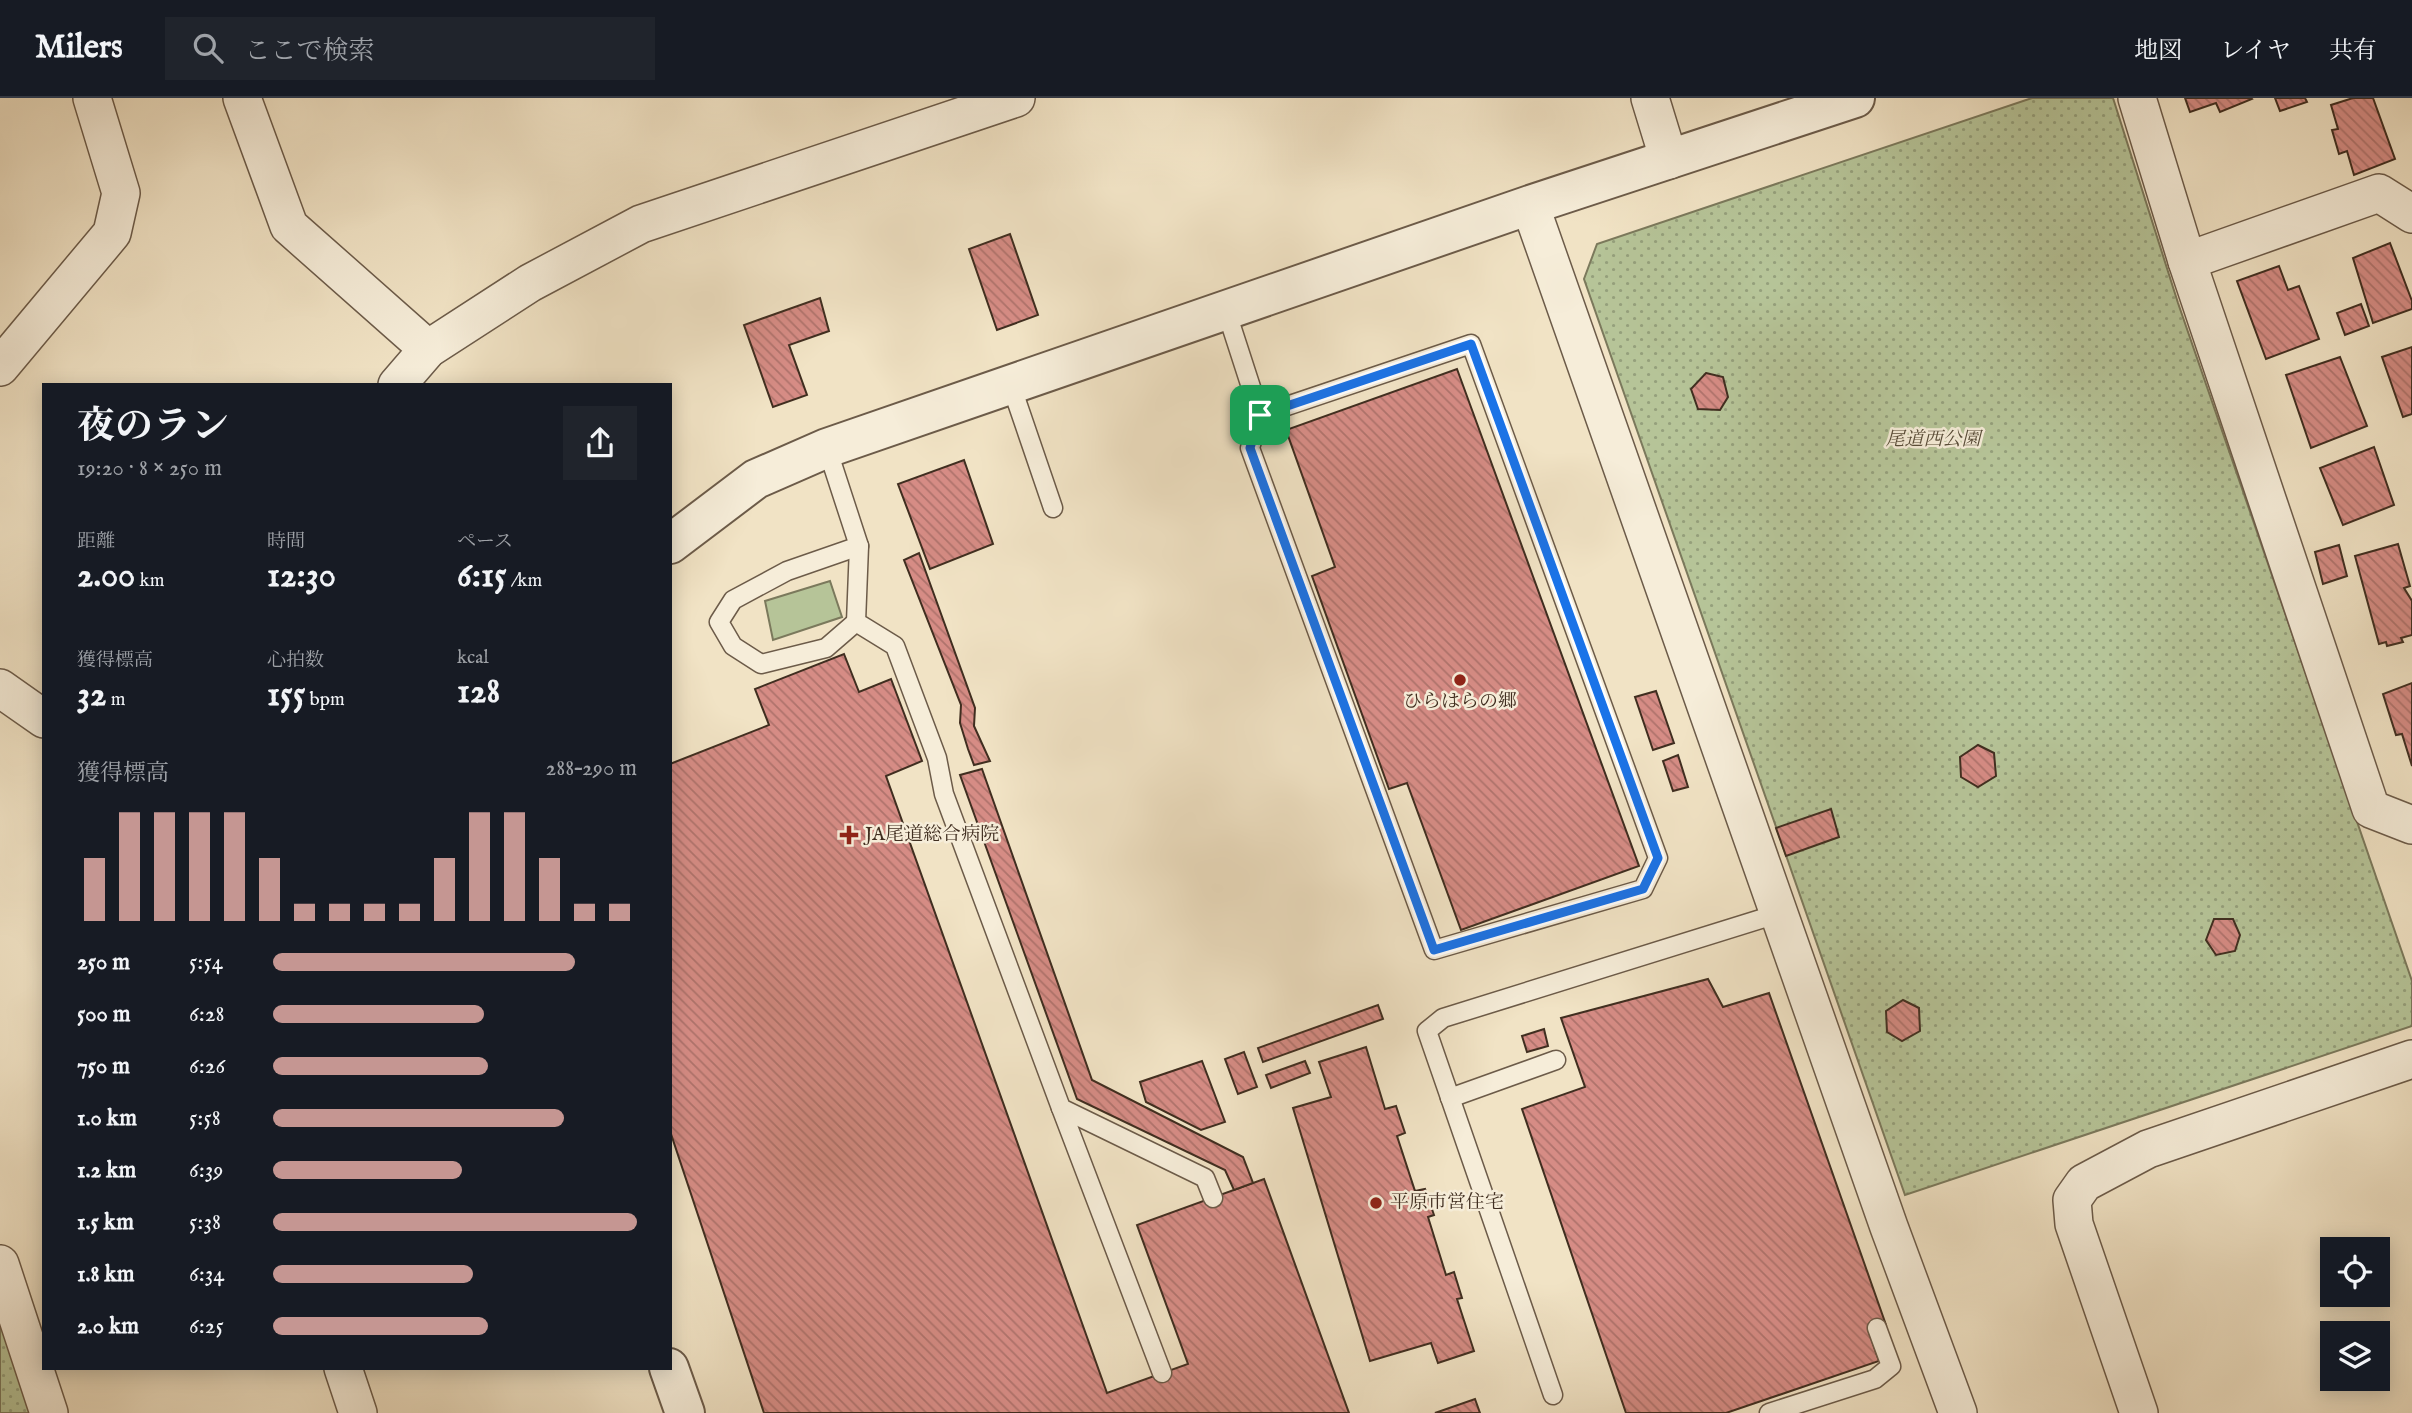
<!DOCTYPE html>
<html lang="ja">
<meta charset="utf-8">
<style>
:root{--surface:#171b24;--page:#20242c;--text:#f1f3f6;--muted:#9ea1a6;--line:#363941;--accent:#c59692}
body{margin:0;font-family:"IM FELL English","Noto Serif JP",serif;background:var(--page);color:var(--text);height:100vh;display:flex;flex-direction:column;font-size:26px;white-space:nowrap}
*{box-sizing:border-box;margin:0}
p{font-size:23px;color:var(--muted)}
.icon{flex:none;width:38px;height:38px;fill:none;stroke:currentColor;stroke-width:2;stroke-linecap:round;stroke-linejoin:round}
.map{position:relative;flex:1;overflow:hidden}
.sheet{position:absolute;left:42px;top:285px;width:630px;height:987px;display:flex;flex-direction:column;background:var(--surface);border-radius:0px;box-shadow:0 4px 18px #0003}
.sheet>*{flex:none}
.buttons{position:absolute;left:2320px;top:1139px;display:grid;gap:14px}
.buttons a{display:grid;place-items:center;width:70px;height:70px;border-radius:0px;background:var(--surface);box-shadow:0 4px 18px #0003;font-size:35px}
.pin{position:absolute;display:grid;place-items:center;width:60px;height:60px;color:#fff;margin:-30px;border-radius:14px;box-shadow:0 4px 10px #0006}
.round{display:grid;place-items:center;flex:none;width:74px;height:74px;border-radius:0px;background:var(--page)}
.summary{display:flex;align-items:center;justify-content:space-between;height:119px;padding:0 35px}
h1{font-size:38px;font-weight:700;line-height:52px}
.stats{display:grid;grid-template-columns:repeat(3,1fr);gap:10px;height:119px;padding:7px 35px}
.stats div{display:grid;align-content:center}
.stats b{font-size:35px;font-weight:700}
.stats small{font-size:19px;font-weight:400}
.stats p{font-size:19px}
.chart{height:196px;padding:14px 35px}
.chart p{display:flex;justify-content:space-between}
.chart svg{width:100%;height:126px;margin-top:7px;stroke:var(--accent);stroke-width:6}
ul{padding:0 35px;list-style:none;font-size:23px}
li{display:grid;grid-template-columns:112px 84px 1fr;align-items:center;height:52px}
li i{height:18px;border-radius:9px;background:var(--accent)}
header{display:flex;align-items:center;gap:42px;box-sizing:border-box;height:98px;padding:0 35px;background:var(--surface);border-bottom:2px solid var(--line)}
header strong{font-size:33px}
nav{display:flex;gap:38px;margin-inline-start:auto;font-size:24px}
.search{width:490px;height:63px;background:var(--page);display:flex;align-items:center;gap:18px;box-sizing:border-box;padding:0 24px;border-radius:0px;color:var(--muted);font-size:26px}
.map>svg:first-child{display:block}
.grass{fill:url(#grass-dots);stroke:#7b795c;stroke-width:2}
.garden{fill:#b6c498;stroke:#7b795c;stroke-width:2}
.building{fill:url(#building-back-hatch);stroke:#402e20;stroke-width:2}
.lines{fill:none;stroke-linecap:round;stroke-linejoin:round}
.service-casing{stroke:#6c5b49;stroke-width:21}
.minor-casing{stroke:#6c5b49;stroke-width:40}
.tertiary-casing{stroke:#6c5b49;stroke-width:42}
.service{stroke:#f6edd9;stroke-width:18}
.minor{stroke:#f6edd9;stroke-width:37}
.tertiary{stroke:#f6edd9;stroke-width:38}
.route-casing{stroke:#fff;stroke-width:14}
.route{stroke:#1a73e8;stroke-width:9}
.poi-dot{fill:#8f2418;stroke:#f6edd9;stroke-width:2.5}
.labels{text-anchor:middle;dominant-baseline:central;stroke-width:5;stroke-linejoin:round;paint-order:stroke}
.park-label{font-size:19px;font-style:italic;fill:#584c38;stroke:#f6edd9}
.poi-label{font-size:19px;fill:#402e20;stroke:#f6edd9;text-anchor:start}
</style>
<header>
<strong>Milers</strong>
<div class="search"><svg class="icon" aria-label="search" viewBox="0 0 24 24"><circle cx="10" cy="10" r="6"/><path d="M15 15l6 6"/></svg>ここで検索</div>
<nav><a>地図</a><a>レイヤ</a><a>共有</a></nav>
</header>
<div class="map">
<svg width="2412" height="1315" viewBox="0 0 2412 1315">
<defs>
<pattern id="grass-dots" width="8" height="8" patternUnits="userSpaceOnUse" patternTransform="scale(1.75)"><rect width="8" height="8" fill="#b6c498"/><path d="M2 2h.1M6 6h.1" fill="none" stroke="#95a07c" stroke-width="1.8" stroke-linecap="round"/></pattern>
<pattern id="building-back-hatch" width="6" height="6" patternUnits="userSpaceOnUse" patternTransform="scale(1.75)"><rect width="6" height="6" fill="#d68c85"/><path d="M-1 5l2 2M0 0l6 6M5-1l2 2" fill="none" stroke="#af736c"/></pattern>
</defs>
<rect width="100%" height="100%" fill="#f1e3c5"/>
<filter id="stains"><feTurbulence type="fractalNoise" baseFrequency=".00286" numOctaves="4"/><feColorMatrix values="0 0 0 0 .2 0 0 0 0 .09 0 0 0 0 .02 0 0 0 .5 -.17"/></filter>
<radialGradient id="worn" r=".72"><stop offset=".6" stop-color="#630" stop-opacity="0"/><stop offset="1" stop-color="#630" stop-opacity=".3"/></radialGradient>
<g class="grass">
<path d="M2032 0H2113L2178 205 2412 883V928L1905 1097 1584 181 1597 146Z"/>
<path d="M0 1205 35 1315H0Z"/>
</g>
<path class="garden" d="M830 483 842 519 773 542 765 503Z"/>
<g class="building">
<path d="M2185 0H2251L2252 1 2220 14 2216 5 2190 14Z"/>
<path d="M2275 0H2305L2307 4 2280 13Z"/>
<path d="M2353 0H2373L2395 61 2354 77 2347 53 2339 56 2332 32 2338 31 2331 7Z"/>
<path d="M1010 136 1038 217 997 232 969 151Z"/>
<path d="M2390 145 2412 203V211L2373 225 2353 160Z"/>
<path d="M2279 168 2288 192 2299 188 2319 241 2266 261 2237 183Z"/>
<path d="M820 200 829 233 789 247 807 297 773 309 744 227Z"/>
<path d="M2361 206 2369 228 2345 237 2337 215Z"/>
<path d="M2412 249V316L2403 319 2382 259Z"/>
<path d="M2340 259 2367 328 2311 350 2286 277Z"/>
<path d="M1457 271 1639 768 1461 832 1407 685 1389 691 1312 478 1335 469 1286 332Z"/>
<path d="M1706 275 1723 279 1728 299 1720 312 1698 311 1691 291Z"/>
<path d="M2374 349 2394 407 2343 427 2320 370Z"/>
<path d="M964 362 993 446 930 471 898 386Z"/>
<path d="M2398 446 2410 488 2404 490 2412 503V537L2401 540 2403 544 2387 548 2386 544 2379 546 2355 458Z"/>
<path d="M2339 447 2347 478 2323 486 2315 454Z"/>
<path d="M919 455 975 610 974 628 990 663 974 667 968 651 960 625 961 607 904 462Z"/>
<path d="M844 556 859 594 891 581 922 663 886 678 1107 1295 1188 1266 1137 1127 1264 1081 1349 1315H764L670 1033V666L769 627 755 591Z"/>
<path d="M2412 585V668L2402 636 2396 637 2383 596Z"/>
<path d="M1656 593 1674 645 1653 652 1635 599Z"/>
<path d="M1978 647 1994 655 1996 678 1978 689 1961 679 1960 659Z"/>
<path d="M1678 657 1688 689 1673 693 1663 663Z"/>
<path d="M982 671 1092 982 1243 1059 1253 1085 1234 1092 1225 1072 1077 1001 960 677Z"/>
<path d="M1831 711 1839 739 1786 758 1776 730Z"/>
<path d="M2214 821H2233L2240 837 2235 853 2216 857 2206 842Z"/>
<path d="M1708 881 1723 909 1769 895 1886 1227 1869 1234 1879 1263 1726 1315H1626L1522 1011 1585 989 1561 920Z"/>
<path d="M1903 902 1919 910 1920 933 1902 943 1887 934 1886 913Z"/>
<path d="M1378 907 1383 921 1263 964 1258 950Z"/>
<path d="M1544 931 1548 948 1527 954 1522 938Z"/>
<path d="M1366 949 1385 1011 1396 1008 1405 1035 1397 1038 1415 1093 1425 1091 1434 1117 1428 1119 1446 1177 1454 1174 1462 1200 1457 1201 1474 1253 1438 1265 1431 1245 1370 1263 1293 1010 1331 999 1319 964Z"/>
<path d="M1244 954 1257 989 1238 996 1225 961Z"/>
<path d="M1202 963 1225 1024 1201 1032 1146 1004 1140 984Z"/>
<path d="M1305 963 1310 975 1271 990 1266 977Z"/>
<path d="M1475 1301 1480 1315H1435Z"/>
</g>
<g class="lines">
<defs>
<g id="service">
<path d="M1226 212 1260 317 1471 246 1658 760 1643 791 1434 852 1250 350 1260 317"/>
<path d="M1011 287 1053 410"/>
<path d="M827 350 859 448 856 524 895 548 937 660 944 696 1061 1010 1205 1080 1213 1100"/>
<path d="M856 524 826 550 761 566 733 548 719 524 733 502 787 473 859 448"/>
<path d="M1450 1000 1556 962"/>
<path d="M1061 1010 1162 1275"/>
<path d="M1553 1297 1427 933 1443 920 1780 815"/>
<path d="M1769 1315 1875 1281 1891 1268 1877 1230"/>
</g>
<g id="minor">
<path d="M242 0 289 128 428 251"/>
<path d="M1650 0 1669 62"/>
<path d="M2137 0 2187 163 2371 711 2412 727"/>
<path d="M1530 107 1889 1129 1958 1315"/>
<path d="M2187 163 2379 95 2412 116"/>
<path d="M0 269 112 135 121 95 92 0"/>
<path d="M397 287 428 251 530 185 641 126 1016 0"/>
<path d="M0 590 44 621"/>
<path d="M0 1166 49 1315"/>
<path d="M343 1270 358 1315"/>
<path d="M2139 1315 2074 1126 2072 1102 2084 1085 2148 1051 2412 961"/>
</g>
<g id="tertiary">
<path d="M670 446 756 381 827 350 1530 107 1855 0"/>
<path d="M669 1270 685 1315"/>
</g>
</defs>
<use href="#service" class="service-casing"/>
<use href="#minor" class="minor-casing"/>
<use href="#tertiary" class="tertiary-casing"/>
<use href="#service" class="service"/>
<use href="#minor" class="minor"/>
<use href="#tertiary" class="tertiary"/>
</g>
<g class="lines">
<defs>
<path id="route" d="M1471 246 1658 760 1643 791 1434 852 1250 350 1260 317Z"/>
</defs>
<use href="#route" class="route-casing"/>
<use href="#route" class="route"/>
</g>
<g class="poi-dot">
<circle cx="1460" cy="582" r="7"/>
<path d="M845.5 726.5h7v7h7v7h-7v7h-7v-7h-7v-7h7z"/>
<circle cx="1376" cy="1105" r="7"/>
</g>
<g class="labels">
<g class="park-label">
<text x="1933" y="342">尾道西公園</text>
</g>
<g class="poi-label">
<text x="1460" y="604" text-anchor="middle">ひらはらの郷</text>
<text x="865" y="737">JA尾道総合病院</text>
<text x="1390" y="1105">平原市営住宅</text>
</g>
</g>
<rect width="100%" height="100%" filter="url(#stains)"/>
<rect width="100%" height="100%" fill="url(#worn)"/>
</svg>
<div class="buttons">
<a><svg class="icon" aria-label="locate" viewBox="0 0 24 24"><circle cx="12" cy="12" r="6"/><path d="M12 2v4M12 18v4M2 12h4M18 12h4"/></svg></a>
<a><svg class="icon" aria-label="layers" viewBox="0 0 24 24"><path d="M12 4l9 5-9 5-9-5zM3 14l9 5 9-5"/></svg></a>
</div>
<div class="pin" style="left:1260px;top:317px;background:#1e9e55"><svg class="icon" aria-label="arrive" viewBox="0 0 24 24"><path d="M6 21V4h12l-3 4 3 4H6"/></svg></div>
<section class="sheet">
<div class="summary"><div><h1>夜のラン</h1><p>19:20 · 8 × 250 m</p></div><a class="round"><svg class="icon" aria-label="share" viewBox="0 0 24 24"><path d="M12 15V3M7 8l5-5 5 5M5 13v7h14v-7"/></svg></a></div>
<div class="stats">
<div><p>距離</p><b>2.00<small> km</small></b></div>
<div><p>時間</p><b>12:30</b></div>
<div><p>ペース</p><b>6:15<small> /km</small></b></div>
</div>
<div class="stats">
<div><p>獲得標高</p><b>32<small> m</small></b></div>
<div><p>心拍数</p><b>155<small> bpm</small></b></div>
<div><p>kcal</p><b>128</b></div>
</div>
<div class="chart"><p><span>獲得標高</span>288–290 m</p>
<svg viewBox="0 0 160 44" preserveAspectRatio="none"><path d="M5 44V22M15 44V6M25 44V6M35 44V6M45 44V6M55 44V22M65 44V38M75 44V38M85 44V38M95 44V38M105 44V22M115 44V6M125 44V6M135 44V22M145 44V38M155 44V38"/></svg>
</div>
<ul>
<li><b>250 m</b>5:54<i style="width:83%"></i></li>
<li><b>500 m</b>6:28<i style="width:58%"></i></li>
<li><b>750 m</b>6:26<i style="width:59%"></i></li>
<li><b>1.0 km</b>5:58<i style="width:80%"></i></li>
<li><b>1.2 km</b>6:39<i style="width:52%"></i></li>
<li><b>1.5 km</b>5:38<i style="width:100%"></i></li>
<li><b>1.8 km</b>6:34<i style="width:55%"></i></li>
<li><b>2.0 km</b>6:25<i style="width:59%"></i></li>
</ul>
</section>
</div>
